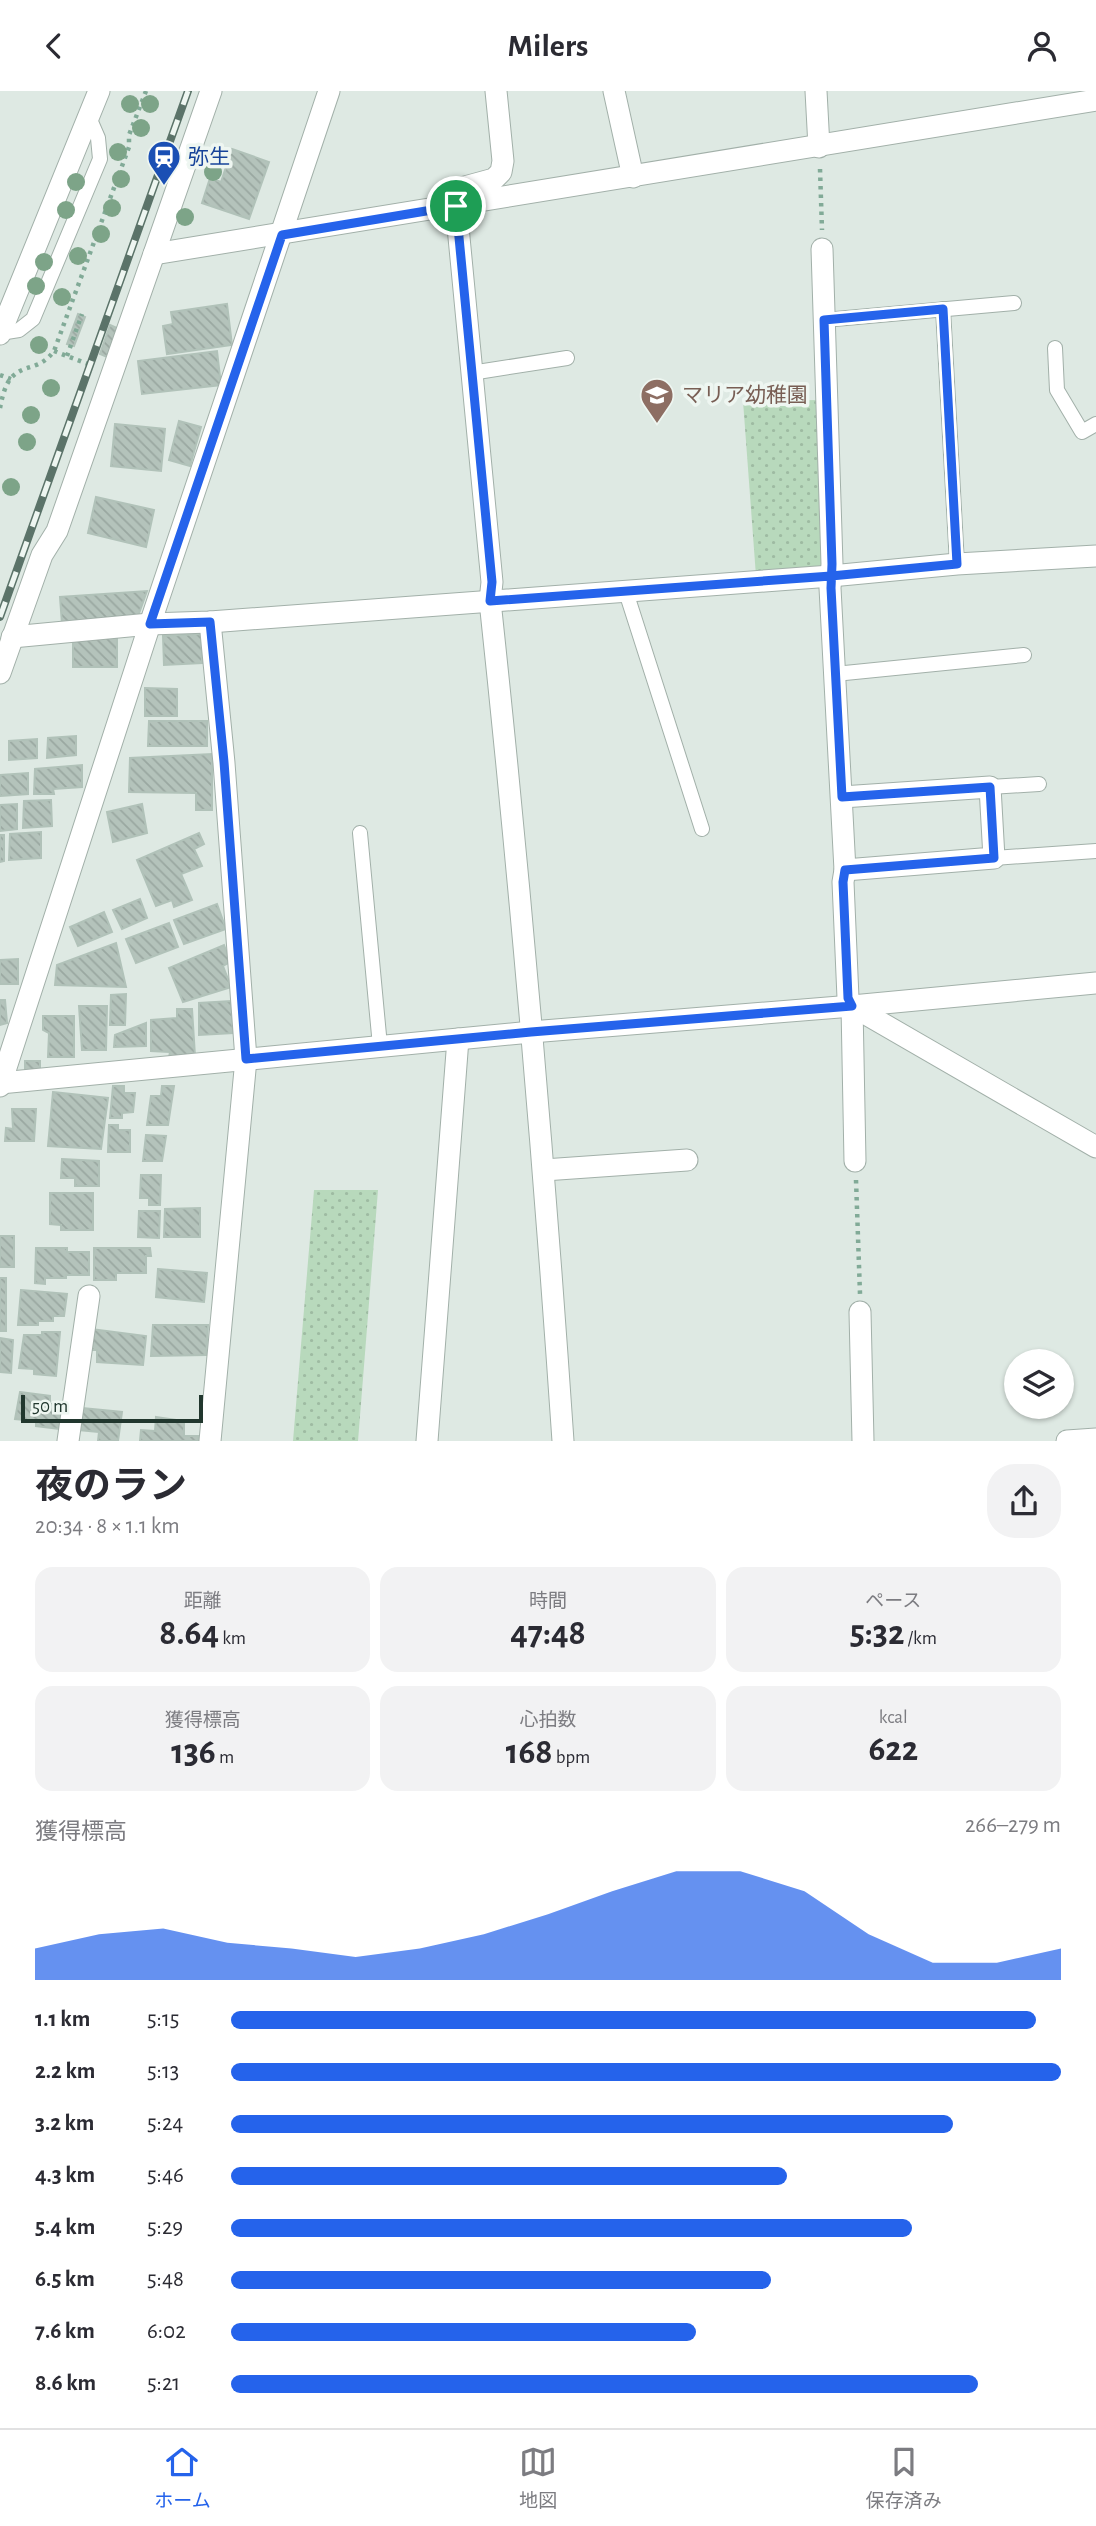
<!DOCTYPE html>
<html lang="ja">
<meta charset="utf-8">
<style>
:root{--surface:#fff;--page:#f2f2f3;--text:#2b2b33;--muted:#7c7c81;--line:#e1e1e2;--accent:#2563eb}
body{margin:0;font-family:"Alegreya Sans","Noto Sans JP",sans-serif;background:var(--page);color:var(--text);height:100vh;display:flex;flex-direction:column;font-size:26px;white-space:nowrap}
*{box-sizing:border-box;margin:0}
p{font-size:23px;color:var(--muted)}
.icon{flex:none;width:38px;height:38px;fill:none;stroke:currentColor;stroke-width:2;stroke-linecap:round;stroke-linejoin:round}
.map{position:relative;height:1350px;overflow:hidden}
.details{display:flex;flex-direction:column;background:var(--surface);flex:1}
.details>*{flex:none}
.buttons{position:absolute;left:1004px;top:1258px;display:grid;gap:14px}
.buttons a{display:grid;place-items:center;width:70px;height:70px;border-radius:50%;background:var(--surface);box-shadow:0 2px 5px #0004;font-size:35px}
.scale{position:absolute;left:21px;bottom:18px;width:182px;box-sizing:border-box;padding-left:7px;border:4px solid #21372e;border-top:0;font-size:19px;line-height:24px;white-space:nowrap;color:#21372e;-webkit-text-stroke:5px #eef6f1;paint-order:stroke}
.pin{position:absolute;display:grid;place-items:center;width:60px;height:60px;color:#fff;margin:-30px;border:4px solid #fff;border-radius:50%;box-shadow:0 2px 7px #0007}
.round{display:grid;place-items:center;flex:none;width:74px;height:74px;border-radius:28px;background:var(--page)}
.summary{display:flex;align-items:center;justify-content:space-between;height:119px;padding:0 35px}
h1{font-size:38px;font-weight:700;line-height:52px}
.figures{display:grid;grid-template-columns:repeat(3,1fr);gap:10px;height:119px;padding:7px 35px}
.figures div{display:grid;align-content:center;border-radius:18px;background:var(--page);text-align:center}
.figures b{font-size:35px;font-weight:700}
.figures small{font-size:19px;font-weight:400}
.figures p{font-size:19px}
.chart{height:196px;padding:14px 35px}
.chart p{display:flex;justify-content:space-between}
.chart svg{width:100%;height:126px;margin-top:7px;fill:var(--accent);opacity:.7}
ul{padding:0 35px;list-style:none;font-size:23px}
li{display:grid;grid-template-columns:112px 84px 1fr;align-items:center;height:52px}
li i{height:18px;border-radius:9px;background:var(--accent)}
header{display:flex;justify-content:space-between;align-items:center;height:91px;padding:0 35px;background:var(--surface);font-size:32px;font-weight:700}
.tab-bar{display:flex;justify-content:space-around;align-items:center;height:98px;border-top:2px solid var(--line);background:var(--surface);font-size:19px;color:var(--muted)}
.tab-bar a{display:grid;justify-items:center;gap:4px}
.tab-bar .current{color:var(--accent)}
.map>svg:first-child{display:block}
.park{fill:url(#park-dots)}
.building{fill:url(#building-back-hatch);stroke:#b1c2b9;stroke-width:2}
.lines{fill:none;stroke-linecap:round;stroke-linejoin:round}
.service-casing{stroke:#a2b0a9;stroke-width:16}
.minor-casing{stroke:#a2b0a9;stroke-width:23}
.path{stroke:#81aa97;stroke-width:4.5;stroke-dasharray:3.5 5;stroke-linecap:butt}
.service{stroke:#fff;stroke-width:14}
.minor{stroke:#fff;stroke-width:21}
.rail-casing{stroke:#5b7369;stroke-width:8}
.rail{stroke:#eef6f1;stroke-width:5;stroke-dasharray:16;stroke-linecap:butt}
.tree{fill:#7da488}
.route-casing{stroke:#fff;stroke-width:14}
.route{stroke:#2563eb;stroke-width:9}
.labels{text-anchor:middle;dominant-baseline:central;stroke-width:7;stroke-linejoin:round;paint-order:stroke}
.transit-label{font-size:21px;fill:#164399;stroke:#eef6f1;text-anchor:start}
.education-label{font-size:21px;fill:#785e54;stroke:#eef6f1;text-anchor:start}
</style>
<header><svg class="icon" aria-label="back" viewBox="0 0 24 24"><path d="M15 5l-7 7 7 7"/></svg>Milers<svg class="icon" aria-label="person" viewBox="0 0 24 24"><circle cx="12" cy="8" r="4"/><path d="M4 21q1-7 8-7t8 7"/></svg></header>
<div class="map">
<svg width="1096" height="1350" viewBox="0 0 1096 1350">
<defs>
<pattern id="park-dots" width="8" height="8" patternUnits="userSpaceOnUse" patternTransform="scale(1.75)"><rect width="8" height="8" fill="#b8d9bc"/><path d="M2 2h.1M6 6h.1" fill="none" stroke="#9ebba2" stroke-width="1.8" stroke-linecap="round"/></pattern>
<pattern id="building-back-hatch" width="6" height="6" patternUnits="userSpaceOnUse" patternTransform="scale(1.75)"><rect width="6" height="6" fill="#b4c3bb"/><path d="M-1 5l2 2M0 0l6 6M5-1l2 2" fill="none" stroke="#9aa8a1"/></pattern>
</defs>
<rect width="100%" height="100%" fill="#dee9e3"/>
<g class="park">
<path d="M819 309 826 471 816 480 756 485 743 310Z"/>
<path d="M314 1099H378L358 1350H293Z"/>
</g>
<g class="building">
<path d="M232 58 269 71 249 128 202 112 210 87 221 91Z"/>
<path d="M227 213 232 254 167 263 163 235 173 233 171 221Z"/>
<path d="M78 223 85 226 74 255 67 253Z"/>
<path d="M110 234 117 237 107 266 100 263Z"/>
<path d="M217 260 221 294 142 303 138 270Z"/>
<path d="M179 330 201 336 190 375 169 369Z"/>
<path d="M115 333 165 338 161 380 111 375Z"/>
<path d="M96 406 154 419 146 456 88 442Z"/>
<path d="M147 500 137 528 62 533 60 506Z"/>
<path d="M201 543 202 572 164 574 163 545Z"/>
<rect x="73" y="546" width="44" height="30"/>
<path d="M145 597 177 598V625H145Z"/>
<path d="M149 630H207V655H148Z"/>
<path d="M76 645V664L47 667 48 647Z"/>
<path d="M37 648V667L9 669V650Z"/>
<path d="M212 663V719H196V702L129 701 130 667Z"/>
<path d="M82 674V696L53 698 54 703H34L35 678Z"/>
<path d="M28 682V703L0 705V684Z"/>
<path d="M51 709 52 735 23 737 24 710Z"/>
<path d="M17 713V738L0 740V714Z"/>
<path d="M142 713 147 742 113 751 107 721Z"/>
<path d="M41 741V767L9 769 10 743Z"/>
<path d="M199 742 204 753 194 758 202 775 181 783 192 809 174 816 172 809 156 815 137 769Z"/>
<path d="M0 744H4V770L0 771Z"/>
<path d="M140 808 147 827 122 838 113 819Z"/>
<path d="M217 813 226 838 184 853 174 829Z"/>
<path d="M104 821 112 841 78 855 70 836Z"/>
<path d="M169 832 178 856 136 872 126 848Z"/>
<path d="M116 852 126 896 55 894 57 874Z"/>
<path d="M224 854 230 871 223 875 231 896 183 911 169 877Z"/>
<path d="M18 868V893H0V869Z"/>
<path d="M126 903 125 934H110L111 904Z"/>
<path d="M0 909H5L7 932 0 934Z"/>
<path d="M231 910 233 942 199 944V912Z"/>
<path d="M79 915H107L106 959H82Z"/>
<path d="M177 918H192L195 965 169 967 170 961 151 960V929L177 927Z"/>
<path d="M43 925H74V966H48L49 942 43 939Z"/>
<path d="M146 932V955L114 956 115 944Z"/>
<rect x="25" y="970" width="15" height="11"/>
<path d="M113 995H124V1002H135L133 1021 122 1022V1027H110Z"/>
<path d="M162 995H174L168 1034H147L151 1005H161Z"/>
<path d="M53 1001 108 1007 101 1058 48 1055Z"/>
<path d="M12 1018H36L34 1050H5L6 1037 13 1038Z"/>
<path d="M109 1034H118V1039H130V1061H108Z"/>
<path d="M146 1044 166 1045 162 1070H143Z"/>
<path d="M62 1068 99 1070V1095H75V1087H61Z"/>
<path d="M141 1084H161L160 1114H149V1107H140Z"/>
<path d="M50 1102H93V1139H61V1134L50 1133Z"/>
<path d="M200 1117V1146H164L165 1118Z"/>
<path d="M139 1120H160L159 1147 138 1146Z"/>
<rect x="0" y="1145" width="14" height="31"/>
<path d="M36 1157H67V1161H89V1184H66V1187H45V1193L35 1192Z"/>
<path d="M94 1157H150L151 1165H146V1182H116V1189H94Z"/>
<path d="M158 1178 207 1182 204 1211 156 1206Z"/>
<rect x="0" y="1187" width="6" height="53"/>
<path d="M21 1199 67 1203 64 1225H53V1230H38V1234H18Z"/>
<path d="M153 1234H208L206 1264 151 1265Z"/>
<path d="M91 1238 146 1245 143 1274 97 1271V1259H89Z"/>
<path d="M42 1241H60L56 1285 34 1283V1278L19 1277 24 1244H42Z"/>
<path d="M0 1247 13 1249 11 1282 0 1281Z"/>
<path d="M20 1301 50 1305V1313H62L59 1338 36 1335V1330L15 1328Z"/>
<path d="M82 1317 122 1321 118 1350H98L99 1341 79 1339Z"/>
<path d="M156 1326 184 1330V1345H198V1350H140L141 1339 155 1340Z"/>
</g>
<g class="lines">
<defs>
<g id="service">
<path d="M943 218 957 473"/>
<path d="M824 229 1014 212"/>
<path d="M0 242 19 239 33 228 100 68 98 47 88 24"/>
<path d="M1055 257 1057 299 1082 341 1096 333"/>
<path d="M471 282 567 267"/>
<path d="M626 501 702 738"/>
<path d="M835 583 1024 564"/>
<path d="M990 696 1039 693"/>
<path d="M360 742 380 955"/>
<path d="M994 767 1096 760"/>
</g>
<g id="minor">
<path d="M614 0 633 86"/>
<path d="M816 0 819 56"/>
<path d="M462 114 461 97 494 88 501 81 503 70 496 0"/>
<path d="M456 115 492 491 490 510C520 790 544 1070 563 1350"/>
<path d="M822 158 832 473 830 497 845 779 843 791 848 907 852 915 855 1070"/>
<path d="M154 163 1096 9"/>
<path d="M0 243 99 0"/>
<path d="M210 531 224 672 246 968 210 1350"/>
<path d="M12 546 150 533 210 531 831 485 957 473 1096 465"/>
<path d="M0 582 42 464 57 440 211 0"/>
<path d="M842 706 990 696 994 767 845 779"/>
<path d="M852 915 1096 1056"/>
<path d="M0 992 531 941 852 915 1096 892"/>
<path d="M0 995 150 533 329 0"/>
<path d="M544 1079 687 1069"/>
<path d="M860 1221 863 1350"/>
<path d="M68 1350 89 1205"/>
<path d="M427 1350 458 948"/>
<path d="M1067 1350 1096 1348"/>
</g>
</defs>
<use href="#service" class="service-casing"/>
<use href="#minor" class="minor-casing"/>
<g class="path">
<path d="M820 78 822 139"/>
<path d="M54 260 93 275"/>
<path d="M67 265 82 223"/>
<path d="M0 284 11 288"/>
<path d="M0 317C2 307 5 293 12 286 26 272 39 280 54 260L129 56V44L146 0"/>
<path d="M856 1089 860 1203"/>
</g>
<use href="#service" class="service"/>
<use href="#minor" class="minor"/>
<defs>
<path id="rail" d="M0 526 188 0"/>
</defs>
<use href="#rail" class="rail-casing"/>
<use href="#rail" class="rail"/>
</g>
<g class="tree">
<circle cx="130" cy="13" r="9"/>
<circle cx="150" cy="13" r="9"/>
<circle cx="141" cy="37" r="9"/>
<circle cx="118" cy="61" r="9"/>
<circle cx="213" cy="81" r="9"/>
<circle cx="121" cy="88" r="9"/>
<circle cx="76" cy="91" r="9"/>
<circle cx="112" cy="117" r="9"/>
<circle cx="66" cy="119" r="9"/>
<circle cx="185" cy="126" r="9"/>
<circle cx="101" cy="143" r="9"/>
<circle cx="78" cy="165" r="9"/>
<circle cx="44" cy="171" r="9"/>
<circle cx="36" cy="195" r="9"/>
<circle cx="62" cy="206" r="9"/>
<circle cx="39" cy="254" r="9"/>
<circle cx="51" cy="297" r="9"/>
<circle cx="31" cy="324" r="9"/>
<circle cx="27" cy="351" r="9"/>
<circle cx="11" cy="396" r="9"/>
</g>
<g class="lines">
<defs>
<path id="route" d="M456 115 282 144 150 533 210 531 224 671 246 968 531 941 852 915 848 907 843 791 845 779 994 767 990 696 842 706 831 497 832 473 824 229 943 218 957 473 831 485 490 510 492 491 456 115"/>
</defs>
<use href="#route" class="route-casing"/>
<use href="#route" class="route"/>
</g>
<defs>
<symbol id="station-pin" viewBox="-11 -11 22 30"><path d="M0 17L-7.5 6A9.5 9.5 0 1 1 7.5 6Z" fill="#1a4fb4" stroke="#eef6f1"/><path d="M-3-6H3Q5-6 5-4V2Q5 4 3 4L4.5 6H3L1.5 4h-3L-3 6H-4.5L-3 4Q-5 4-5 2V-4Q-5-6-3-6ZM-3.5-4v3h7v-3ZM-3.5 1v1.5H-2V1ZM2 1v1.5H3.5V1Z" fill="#fff"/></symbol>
<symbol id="school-pin" viewBox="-11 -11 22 30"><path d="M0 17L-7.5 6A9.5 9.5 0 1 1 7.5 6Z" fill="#8d6e63" stroke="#eef6f1"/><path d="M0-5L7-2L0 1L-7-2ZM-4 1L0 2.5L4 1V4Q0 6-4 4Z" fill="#fff"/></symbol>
</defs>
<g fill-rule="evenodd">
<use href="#station-pin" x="145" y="47" width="38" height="52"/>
<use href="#school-pin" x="638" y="285" width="38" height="52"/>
</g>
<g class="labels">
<g class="transit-label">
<text x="188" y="66">弥生</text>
</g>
<g class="education-label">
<text x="682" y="304">マリア幼稚園</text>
</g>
</g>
</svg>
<div class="buttons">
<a><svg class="icon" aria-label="layers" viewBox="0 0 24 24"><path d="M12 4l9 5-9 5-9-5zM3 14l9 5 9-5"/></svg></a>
</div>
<div class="scale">50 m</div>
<div class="pin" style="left:456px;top:115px;background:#1e9e55"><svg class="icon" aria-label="arrive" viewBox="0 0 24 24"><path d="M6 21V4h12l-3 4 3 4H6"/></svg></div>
</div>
<section class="details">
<div class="summary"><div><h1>夜のラン</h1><p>20:34 · 8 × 1.1 km</p></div><a class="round"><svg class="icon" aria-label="share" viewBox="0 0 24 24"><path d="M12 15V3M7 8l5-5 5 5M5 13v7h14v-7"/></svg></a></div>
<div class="figures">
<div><p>距離</p><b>8.64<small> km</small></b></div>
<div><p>時間</p><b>47:48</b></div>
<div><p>ペース</p><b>5:32<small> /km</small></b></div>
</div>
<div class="figures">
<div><p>獲得標高</p><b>136<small> m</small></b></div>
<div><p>心拍数</p><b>168<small> bpm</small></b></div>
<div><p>kcal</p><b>622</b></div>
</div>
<div class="chart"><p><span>獲得標高</span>266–279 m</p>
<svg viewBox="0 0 160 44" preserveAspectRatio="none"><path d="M0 44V33L10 28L20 26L30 31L40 33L50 36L60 33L70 28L80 21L90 13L100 6L110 6L120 13L130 28L140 38L150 38L160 33V44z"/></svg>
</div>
<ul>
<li><b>1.1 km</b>5:15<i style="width:97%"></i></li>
<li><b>2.2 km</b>5:13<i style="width:100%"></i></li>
<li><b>3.2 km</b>5:24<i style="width:87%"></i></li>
<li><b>4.3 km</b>5:46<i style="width:67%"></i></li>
<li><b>5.4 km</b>5:29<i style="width:82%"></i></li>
<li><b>6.5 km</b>5:48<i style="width:65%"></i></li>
<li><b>7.6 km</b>6:02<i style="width:56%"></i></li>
<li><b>8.6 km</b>5:21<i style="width:90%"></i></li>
</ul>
</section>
<nav class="tab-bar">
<a class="current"><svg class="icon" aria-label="home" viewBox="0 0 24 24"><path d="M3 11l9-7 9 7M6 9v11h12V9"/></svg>ホーム</a>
<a><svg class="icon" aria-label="map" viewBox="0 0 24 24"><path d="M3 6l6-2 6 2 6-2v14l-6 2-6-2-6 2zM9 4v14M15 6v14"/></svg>地図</a>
<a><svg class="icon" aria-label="saved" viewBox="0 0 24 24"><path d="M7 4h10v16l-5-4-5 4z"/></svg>保存済み</a>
</nav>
